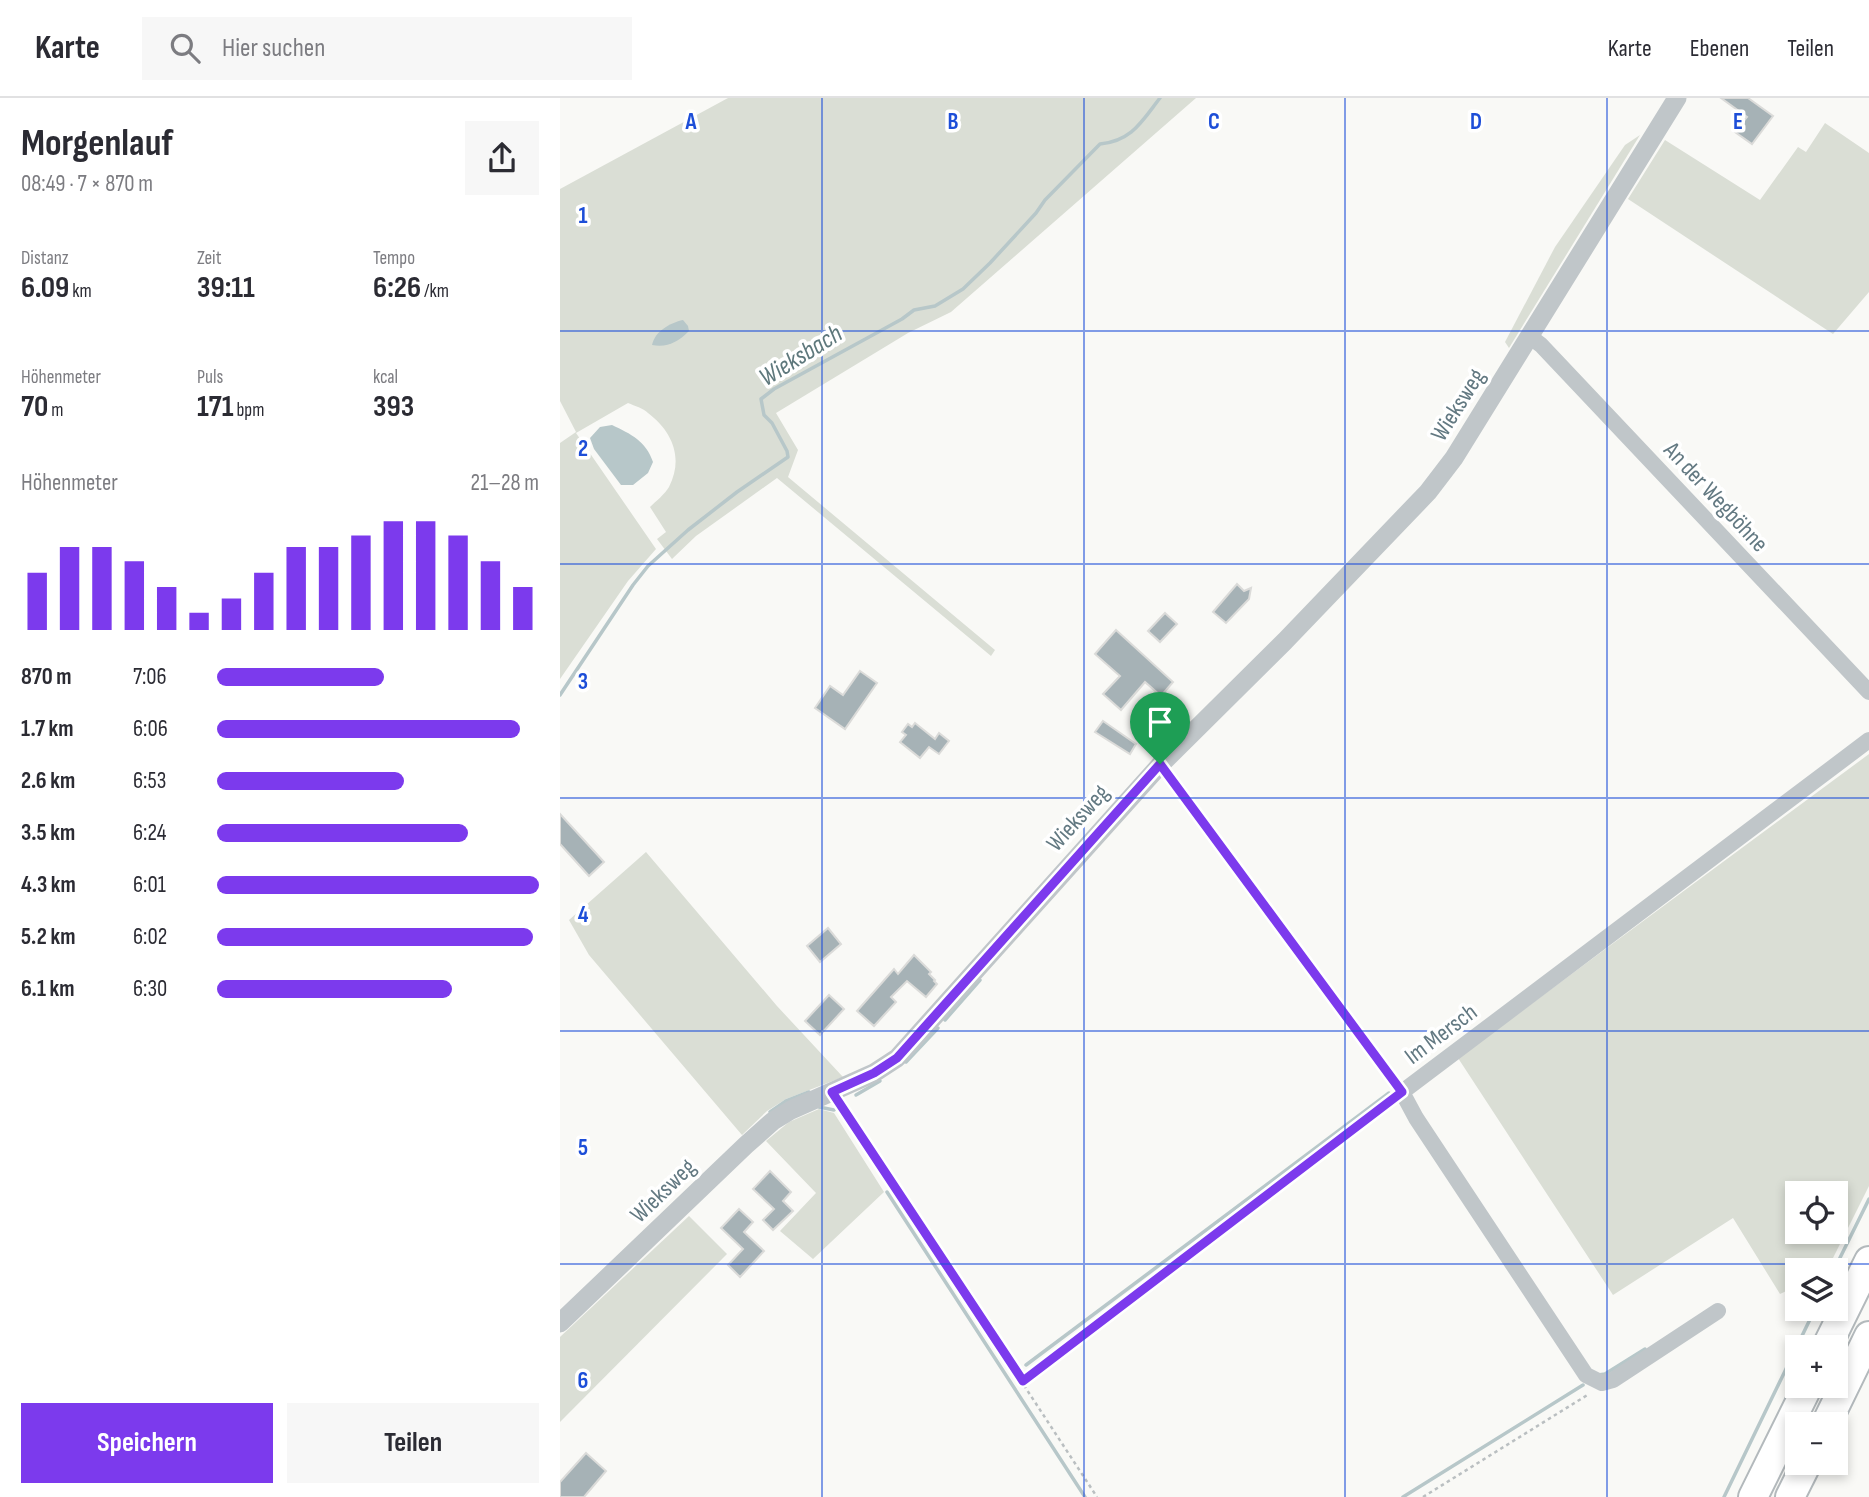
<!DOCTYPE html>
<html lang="de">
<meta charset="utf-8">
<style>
:root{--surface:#fff;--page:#f7f7f7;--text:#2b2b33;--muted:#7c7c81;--line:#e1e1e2;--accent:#7c3aed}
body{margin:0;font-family:"Sofia Sans Condensed",sans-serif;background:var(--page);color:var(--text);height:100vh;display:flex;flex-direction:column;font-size:26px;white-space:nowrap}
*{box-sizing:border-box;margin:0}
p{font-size:23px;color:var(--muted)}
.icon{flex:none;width:38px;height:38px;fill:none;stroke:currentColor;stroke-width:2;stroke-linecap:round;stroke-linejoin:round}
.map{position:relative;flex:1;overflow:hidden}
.panel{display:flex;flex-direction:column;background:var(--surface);width:560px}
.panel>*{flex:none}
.buttons{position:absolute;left:1225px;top:1083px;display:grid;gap:14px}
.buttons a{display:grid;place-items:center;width:63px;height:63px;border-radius:0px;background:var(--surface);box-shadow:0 4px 10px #0003;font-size:35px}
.pin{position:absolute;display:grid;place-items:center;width:60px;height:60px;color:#fff;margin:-72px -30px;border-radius:50% 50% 50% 0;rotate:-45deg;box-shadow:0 0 7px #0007}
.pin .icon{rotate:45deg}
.round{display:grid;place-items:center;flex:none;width:74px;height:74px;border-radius:0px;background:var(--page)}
.summary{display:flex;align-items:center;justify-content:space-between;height:119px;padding:0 21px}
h1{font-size:38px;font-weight:700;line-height:52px}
.stats{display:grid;grid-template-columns:repeat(3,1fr);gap:10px;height:119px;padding:7px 21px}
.stats div{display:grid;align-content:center}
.stats b{font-size:30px;font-weight:700}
.stats small{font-size:19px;font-weight:400}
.stats p{font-size:19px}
.chart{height:196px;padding:14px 21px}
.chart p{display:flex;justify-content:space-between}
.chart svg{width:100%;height:126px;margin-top:7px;stroke:var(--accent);stroke-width:6}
.cta{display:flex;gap:14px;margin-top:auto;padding:14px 21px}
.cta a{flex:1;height:80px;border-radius:0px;background:var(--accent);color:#fff;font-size:28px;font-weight:700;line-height:80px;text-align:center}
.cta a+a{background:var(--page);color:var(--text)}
ul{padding:0 21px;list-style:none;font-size:23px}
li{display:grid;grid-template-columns:112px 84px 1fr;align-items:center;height:52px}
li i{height:18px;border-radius:9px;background:var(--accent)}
header{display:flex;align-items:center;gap:42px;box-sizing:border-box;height:98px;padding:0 35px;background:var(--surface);border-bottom:2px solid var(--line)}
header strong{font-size:33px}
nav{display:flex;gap:38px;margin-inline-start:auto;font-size:24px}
.search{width:490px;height:63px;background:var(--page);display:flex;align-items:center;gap:18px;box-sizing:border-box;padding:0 24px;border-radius:0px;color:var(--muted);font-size:26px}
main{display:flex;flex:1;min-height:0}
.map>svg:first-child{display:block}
.green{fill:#daded5;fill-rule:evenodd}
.water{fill:#b7c7c9}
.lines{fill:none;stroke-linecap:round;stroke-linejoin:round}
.stream{stroke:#b7c7c9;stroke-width:3.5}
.building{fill:#a6b2b6;stroke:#dbdbd9;stroke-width:2}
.motorway-casing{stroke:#b3b9bc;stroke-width:32}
.path{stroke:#babfc1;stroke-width:2.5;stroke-dasharray:3.5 3.5;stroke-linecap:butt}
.minor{stroke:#c0c6c9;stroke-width:16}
.tertiary{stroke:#c0c6c9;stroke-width:19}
.motorway{stroke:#fff;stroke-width:28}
.route-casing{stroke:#fff;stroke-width:14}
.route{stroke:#7c3aed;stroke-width:9}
.grid{fill:none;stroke:#1d4ed8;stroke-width:2;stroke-opacity:0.55}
.labels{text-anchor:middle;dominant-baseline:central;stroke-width:7;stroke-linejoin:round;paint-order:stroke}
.street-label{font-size:24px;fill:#637982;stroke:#fff}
.water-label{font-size:26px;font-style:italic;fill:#5e787c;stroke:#fff}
.grid-label{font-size:23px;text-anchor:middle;font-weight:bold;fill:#1d4ed8;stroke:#fff;stroke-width:7;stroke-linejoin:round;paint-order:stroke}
</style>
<header>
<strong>Karte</strong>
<div class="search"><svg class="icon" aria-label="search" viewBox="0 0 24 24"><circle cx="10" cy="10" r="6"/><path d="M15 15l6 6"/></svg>Hier suchen</div>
<nav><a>Karte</a><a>Ebenen</a><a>Teilen</a></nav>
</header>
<main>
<section class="panel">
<div class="summary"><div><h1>Morgenlauf</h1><p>08:49 · 7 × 870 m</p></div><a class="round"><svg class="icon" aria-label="share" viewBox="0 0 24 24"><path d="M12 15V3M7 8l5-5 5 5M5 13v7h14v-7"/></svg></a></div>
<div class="stats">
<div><p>Distanz</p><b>6.09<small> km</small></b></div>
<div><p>Zeit</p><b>39:11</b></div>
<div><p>Tempo</p><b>6:26<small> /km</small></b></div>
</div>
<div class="stats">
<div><p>Höhenmeter</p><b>70<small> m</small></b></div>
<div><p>Puls</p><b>171<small> bpm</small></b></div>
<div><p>kcal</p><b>393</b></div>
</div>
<div class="chart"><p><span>Höhenmeter</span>21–28 m</p>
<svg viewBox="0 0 160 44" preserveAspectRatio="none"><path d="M5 44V24M15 44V15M25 44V15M35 44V20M45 44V29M55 44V38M65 44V33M75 44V24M85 44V15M95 44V15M105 44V11M115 44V6M125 44V6M135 44V11M145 44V20M155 44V29"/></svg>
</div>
<ul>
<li><b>870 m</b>7:06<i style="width:52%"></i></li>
<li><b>1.7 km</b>6:06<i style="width:94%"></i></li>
<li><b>2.6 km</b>6:53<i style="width:58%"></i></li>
<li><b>3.5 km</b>6:24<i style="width:78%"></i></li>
<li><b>4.3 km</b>6:01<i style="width:100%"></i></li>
<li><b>5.2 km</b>6:02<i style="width:98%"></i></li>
<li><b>6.1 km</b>6:30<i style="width:73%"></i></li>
</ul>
<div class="cta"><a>Speichern</a><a>Teilen</a></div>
</section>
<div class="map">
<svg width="1309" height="1399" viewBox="0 0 1309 1399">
<rect width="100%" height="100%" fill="#f9f9f6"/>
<g class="green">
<path d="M168 0H636L391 214 348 235 216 315 238 352 228 379 435 552 431 558 217 380 136 438 112 461 97 441 106 434 90 409C96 403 105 396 109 389 124 360 112 333 88 315 83 310 75 308 68 305L16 335 96 451 68 483 0 581V345L16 334 0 303V91Z"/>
<path d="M1265 25 1309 55V194L1273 236 1068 101 1105 42 1200 102 1238 49 1246 54Z"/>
<path d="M1080 37 949 250 945 244 995 149 1065 47Z"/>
<path d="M1309 656V1088L1267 1172H1237V1188L1220 1196 1173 1120 1053 1197 898 960ZM1237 1096H1276V1134H1237Z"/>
<path d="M86 754 217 908 283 979 226 1001 207 1013 182 1037 29 857 9 822Z"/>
<path d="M259 1011 274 1015 324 1094 253 1161 220 1133 256 1095 206 1043 229 1024Z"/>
<path d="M129 1118 167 1156 0 1324V1239Z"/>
</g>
<g class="water">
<path d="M123 222 128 228 129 233C118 244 107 250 92 247 95 233 110 225 123 222Z"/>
<path d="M52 327C71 336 86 343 93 364L88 375 73 387H61L34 351 30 340 40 329Z"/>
</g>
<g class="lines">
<g class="stream">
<path d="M0 597 73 487 88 468 128 432 177 394 228 359 227 353 212 325 204 317 201 301 214 291 342 221 354 212 375 208 403 191 430 165 476 115 485 102 540 46C572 43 582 23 600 0"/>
<path d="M385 922 420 882"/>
<path d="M346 964 378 930"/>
<path d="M296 997 320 983"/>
<path d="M259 1009 274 1012"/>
<path d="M210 1014 226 1003 249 994"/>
<path d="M327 1094 525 1399"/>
<path d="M1274 1172 1309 1101"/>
<path d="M466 1267 829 995"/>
<path d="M1038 1277 1045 1276 1085 1251"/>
<path d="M843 1399 1023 1287"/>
<path d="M1164 1399 1255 1211"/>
</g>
</g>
<g class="building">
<path d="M1161 0H1188L1213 18 1192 46 1175 34 1187 19Z"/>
<path d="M677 486 684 493 691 490 689 501 666 525 653 514Z"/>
<path d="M605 515 617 526 600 544 588 533Z"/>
<path d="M556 532 613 584 601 598 585 584 561 612 543 596 560 578 535 556Z"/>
<path d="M300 573 317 585 285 631 255 610 270 588 283 597Z"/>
<path d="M543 623 576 646 570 656 535 634Z"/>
<path d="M355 625 375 641 379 635 389 643 379 656 369 649 360 660 340 644 346 637 342 634 348 626 352 629Z"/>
<path d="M0 716 44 764 29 778 0 746Z"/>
<path d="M268 830 281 846 260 864 247 848Z"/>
<path d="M354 857 371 874 369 876 375 882 374 883 377 886 366 899 347 883 331 899 336 904 314 928 297 913 334 871 338 876Z"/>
<path d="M269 897 284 911 260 937 245 923Z"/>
<path d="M210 1073 231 1094 223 1103 233 1113 213 1132 203 1122 214 1111 193 1091Z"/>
<path d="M179 1111 193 1124 184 1134 204 1153 180 1179 168 1167 183 1151 161 1130Z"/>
<path d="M26 1355 46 1373 24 1399H0V1384Z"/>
</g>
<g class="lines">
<defs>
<g id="motorway">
<path d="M1266 1250 1309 1163"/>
<path d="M1266 1326 1309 1238"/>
<path d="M1193 1399 1248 1288"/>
<path d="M1230 1399 1247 1365"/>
</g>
</defs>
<use href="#motorway" class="motorway-casing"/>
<g class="path">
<path d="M611 679 835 984"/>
<path d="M280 1006 537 1399"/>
<path d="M462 1283 832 1001"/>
<path d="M863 1399 1029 1296"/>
</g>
<g class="minor">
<path d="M969 238 981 247 1309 594"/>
<path d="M1158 1213 1053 1282 1042 1285 1026 1277 856 1020 842 994 1309 642"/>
</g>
<path class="tertiary" d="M0 1225 186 1047 213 1023 231 1012 314 975 337 960 601 666 725 543 868 394 894 360 1117 0"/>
<use href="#motorway" class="motorway"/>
</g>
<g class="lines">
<defs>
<path id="route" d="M600 666 842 994 463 1283 272 994 314 975 337 960Z"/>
</defs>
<use href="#route" class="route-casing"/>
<use href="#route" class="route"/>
</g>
<path class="grid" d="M262 0V1399M524 0V1399M785 0V1399M1047 0V1399M0 233H1309M0 466H1309M0 700H1309M0 933H1309M0 1166H1309"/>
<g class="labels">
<g class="street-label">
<text transform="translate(898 307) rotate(-58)">Wieksweg</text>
<text transform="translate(1156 399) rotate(47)">An der Wegböhne</text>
<text transform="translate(518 720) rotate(-48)">Wieksweg</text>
<text transform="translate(881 936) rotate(-37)">Im Mersch</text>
<text transform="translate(103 1093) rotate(-44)">Wieksweg</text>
</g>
<g class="water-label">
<text transform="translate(241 258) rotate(-32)">Wieksbach</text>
</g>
</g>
<g class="grid-label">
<text x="131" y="31">A</text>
<text x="393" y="31">B</text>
<text x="654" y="31">C</text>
<text x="916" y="31">D</text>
<text x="1178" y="31">E</text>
<text x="23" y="125">1</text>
<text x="23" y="358">2</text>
<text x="23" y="591">3</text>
<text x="23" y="824">4</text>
<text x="23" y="1057">5</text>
<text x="23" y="1290">6</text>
</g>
</svg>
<div class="buttons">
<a><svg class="icon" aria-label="locate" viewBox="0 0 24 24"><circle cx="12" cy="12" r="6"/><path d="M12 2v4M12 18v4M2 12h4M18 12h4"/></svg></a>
<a><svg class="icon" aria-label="layers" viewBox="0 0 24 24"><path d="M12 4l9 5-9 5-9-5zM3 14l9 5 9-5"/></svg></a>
<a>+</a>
<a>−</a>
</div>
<div class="pin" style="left:600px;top:666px;background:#1e9e55"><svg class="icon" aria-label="arrive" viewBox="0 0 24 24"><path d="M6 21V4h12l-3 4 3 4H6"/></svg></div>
</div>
</main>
